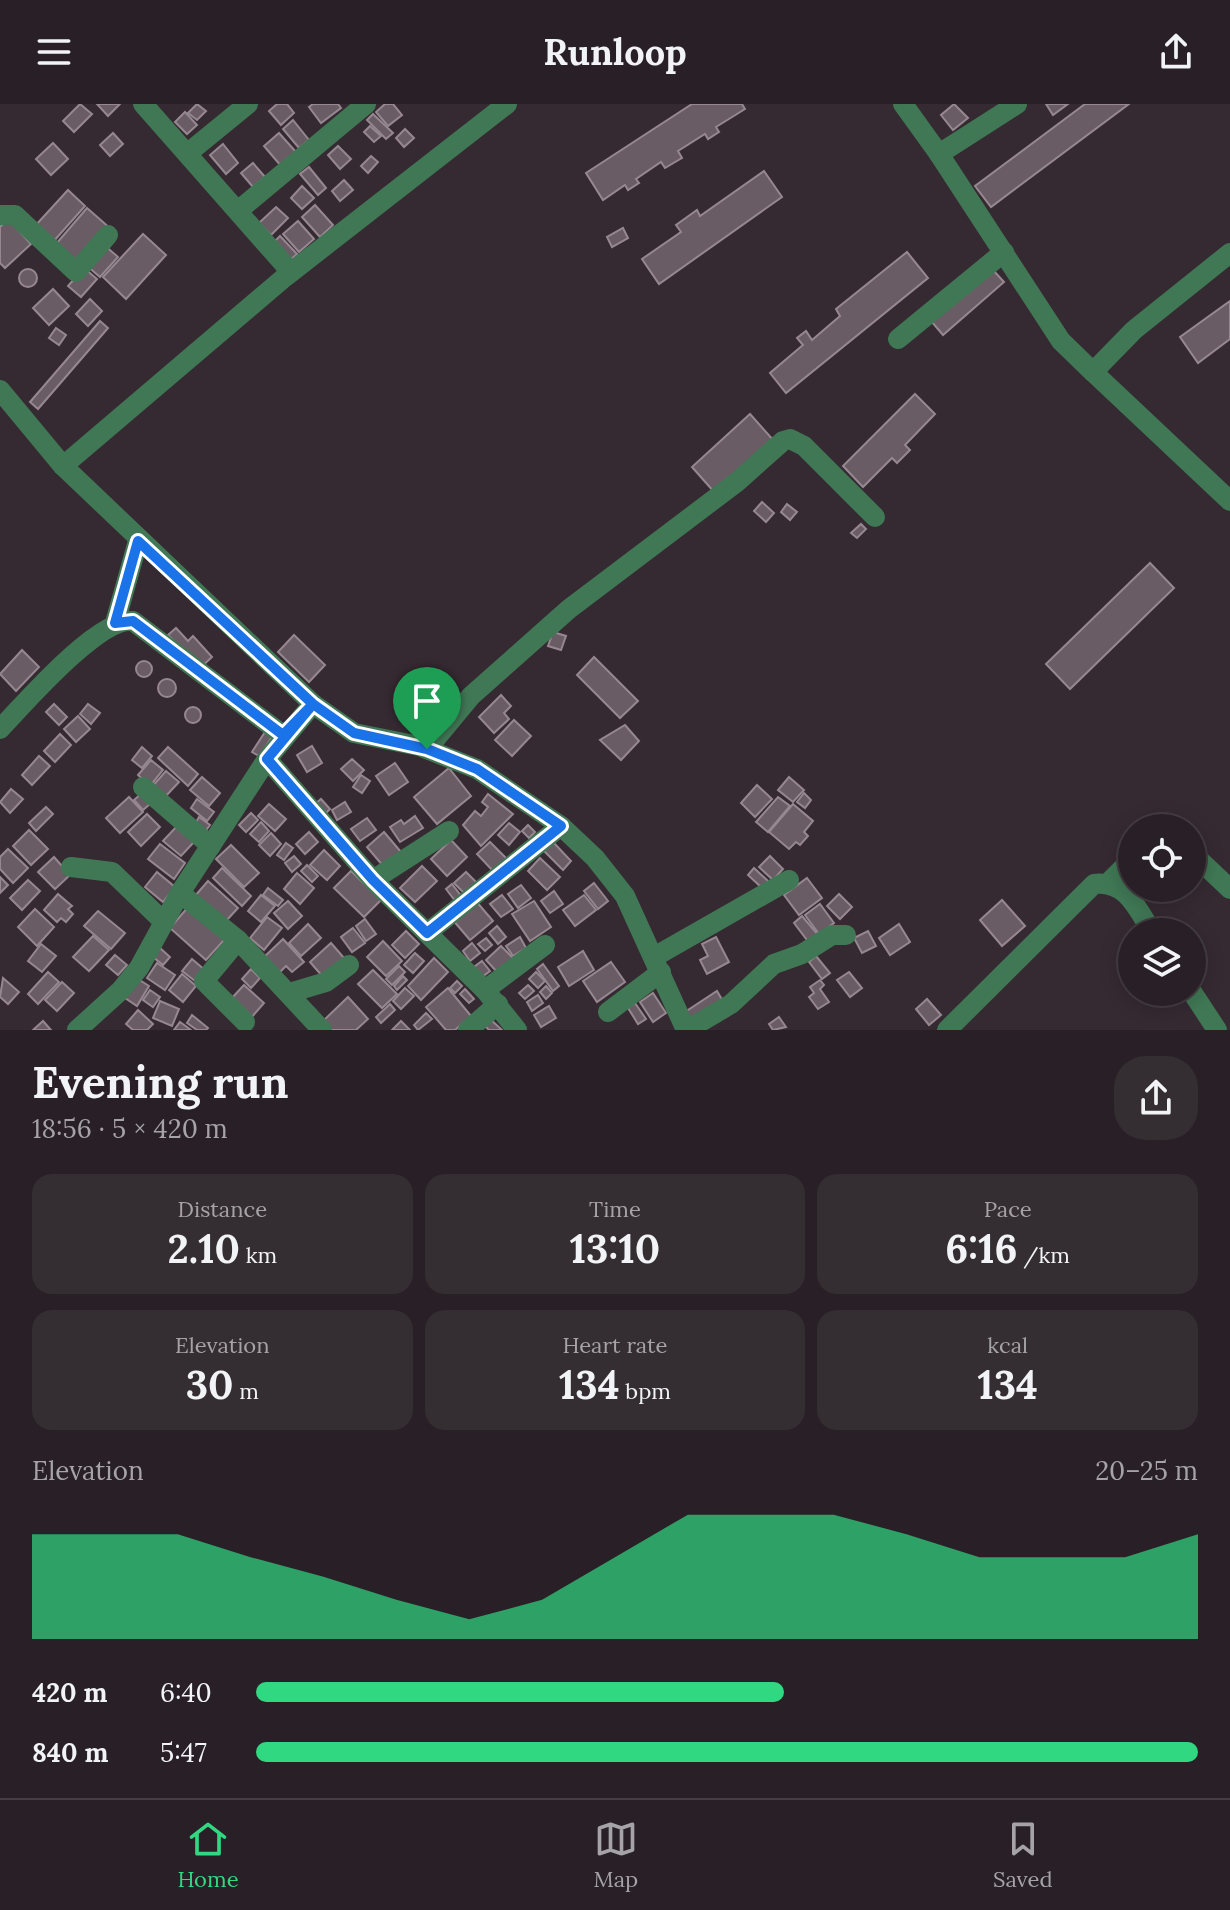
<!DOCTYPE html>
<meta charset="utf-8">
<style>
:root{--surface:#282026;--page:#342d32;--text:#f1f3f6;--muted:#a5a3a7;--line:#443e43;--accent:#31d882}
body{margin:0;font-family:Lora,serif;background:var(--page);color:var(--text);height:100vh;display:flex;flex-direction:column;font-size:30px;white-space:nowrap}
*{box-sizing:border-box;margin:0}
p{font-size:26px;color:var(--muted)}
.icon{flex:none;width:44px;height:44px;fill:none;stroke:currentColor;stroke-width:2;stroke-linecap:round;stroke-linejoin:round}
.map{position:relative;height:926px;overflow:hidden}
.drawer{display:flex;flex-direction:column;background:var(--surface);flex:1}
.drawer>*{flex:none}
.controls{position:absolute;left:1118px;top:710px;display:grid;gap:16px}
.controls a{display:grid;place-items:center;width:88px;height:88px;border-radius:50%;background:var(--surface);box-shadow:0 4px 20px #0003,0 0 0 2px var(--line);font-size:40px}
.pin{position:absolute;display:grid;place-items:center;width:68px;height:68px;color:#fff;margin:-82px -34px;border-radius:50% 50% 50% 0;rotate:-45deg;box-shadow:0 0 8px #0007}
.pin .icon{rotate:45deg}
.round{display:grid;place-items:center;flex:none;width:84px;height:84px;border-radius:32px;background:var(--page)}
.headline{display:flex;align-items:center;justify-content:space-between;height:136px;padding:0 32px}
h1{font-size:44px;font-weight:800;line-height:60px}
.stats{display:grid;grid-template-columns:repeat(3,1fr);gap:12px;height:136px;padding:8px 32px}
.stats div{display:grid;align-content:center;border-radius:20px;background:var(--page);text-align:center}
.stats b{font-size:40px;font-weight:800}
.stats small{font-size:22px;font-weight:400}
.stats p{font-size:22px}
.chart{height:224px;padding:16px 32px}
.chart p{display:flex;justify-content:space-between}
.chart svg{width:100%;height:144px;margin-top:8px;fill:var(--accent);opacity:.7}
ul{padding:0 32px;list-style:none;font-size:26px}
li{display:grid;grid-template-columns:128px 96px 1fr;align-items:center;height:60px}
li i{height:20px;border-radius:10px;background:var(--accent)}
header{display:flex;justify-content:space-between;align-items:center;height:104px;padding:0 32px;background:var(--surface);font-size:36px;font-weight:800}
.tabs{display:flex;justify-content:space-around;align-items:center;height:112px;border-top:2px solid var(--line);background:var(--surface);font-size:22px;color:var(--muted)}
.tabs a{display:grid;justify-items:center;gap:4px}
.tabs .active{color:var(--accent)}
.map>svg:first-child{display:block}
.building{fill:#695c65;stroke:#968790;stroke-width:2}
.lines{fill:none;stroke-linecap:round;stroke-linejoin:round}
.minor{stroke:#407855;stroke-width:20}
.route-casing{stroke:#fff;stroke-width:16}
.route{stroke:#1a73e8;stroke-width:10}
</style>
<header><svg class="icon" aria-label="menu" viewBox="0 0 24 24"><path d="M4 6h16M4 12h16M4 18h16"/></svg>Runloop<svg class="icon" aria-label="share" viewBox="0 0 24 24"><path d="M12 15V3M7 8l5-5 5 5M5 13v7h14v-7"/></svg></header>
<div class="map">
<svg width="1230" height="926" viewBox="0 0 1230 926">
<rect width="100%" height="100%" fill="#362a32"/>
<g class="building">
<path d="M80 0 92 10 74 28 63 17Z"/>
<path d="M97 0H120L108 12Z"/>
<path d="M197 0 206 7 197 16 188 9Z"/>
<path d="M277 0H287L294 9 281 21 269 7Z"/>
<path d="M313 0H338L341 4 321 19 309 3Z"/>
<path d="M385 0H393L402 11 388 22 376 8Z"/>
<path d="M692 0H742L745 5 716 23 719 28 708 35 705 30 678 47 682 54 665 64 661 58 636 75 639 79 628 86 625 81 603 96 586 69Z"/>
<path d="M954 0 968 14 953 26 941 11Z"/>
<path d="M1046 0H1068L1053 11Z"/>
<path d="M1085 0H1129L991 103 975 82Z"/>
<path d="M185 8 197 21 187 30 175 18Z"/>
<path d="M373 10 393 29 386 35 367 16Z"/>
<path d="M293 16 309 36 299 44 283 25Z"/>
<path d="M370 22 381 32 374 38 364 28Z"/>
<path d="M405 25 414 34 404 43 396 34Z"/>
<path d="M113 29 123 40 110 52 100 41Z"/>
<path d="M279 29 296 48 281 62 264 42Z"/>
<path d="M53 39 68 55 51 71 36 55Z"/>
<path d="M223 40 238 59 226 70 210 51Z"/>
<path d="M338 42 351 55 340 65 328 51Z"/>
<path d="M371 52 378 58 368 69 361 62Z"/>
<path d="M253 59 265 73 253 83 241 69Z"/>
<path d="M309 63 326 84 318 91 300 70Z"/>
<path d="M764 67 782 93 659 180 642 155 681 128 676 121 697 106 700 112Z"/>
<path d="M344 76 353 86 340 97 332 87Z"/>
<path d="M302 82 314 94 302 105 291 94Z"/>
<path d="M68 86 85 102 53 138 35 122Z"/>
<path d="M315 101 333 121 320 133 302 113Z"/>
<path d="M276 103 288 114 271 131 259 119Z"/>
<path d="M87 104 111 125 79 161 56 140Z"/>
<path d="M8 115 31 140 5 164 0 159V123Z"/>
<path d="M298 117 314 135 299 148 283 130Z"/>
<path d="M623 124 628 134 612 143 607 133Z"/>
<path d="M143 130 166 151 126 195 103 173Z"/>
<path d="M280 132 297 150 290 156 274 138Z"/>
<path d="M104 141 118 153 100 173 86 161Z"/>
<path d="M907 148 928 174 786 289 770 269 803 241 797 234 806 227 812 236 840 212 836 205Z"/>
<path d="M84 164 97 175 81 193 68 182Z"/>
<path d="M992 165 1004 178 943 231 932 218Z"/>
<circle cx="28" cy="174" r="9"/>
<path d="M53 185 69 202 49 221 33 204Z"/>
<path d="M90 195 102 207 88 222 76 210Z"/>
<path d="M1230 197V235L1198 259 1180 233Z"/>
<path d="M100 217 108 224 38 305 30 298Z"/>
<path d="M56 224 66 231 59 241 49 234Z"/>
<path d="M915 290 935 310 905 341 910 346 897 359 892 354 863 383 843 362Z"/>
<path d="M750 310 774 337 715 389 692 363Z"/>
<path d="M762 398 774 409 766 418 754 407Z"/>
<path d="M787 400 797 408 790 416 781 408Z"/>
<path d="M861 420 866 425 857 434 851 429Z"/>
<path d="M1150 459 1174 484 1070 585 1046 560Z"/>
<path d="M176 524 188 537 193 532 212 553 200 564 168 531Z"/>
<path d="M553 528 566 532 561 546 548 542Z"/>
<path d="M294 531 325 561 309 578 278 548Z"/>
<path d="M22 546 39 563 16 587 0 570Z"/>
<path d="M594 553 638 597 620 614 577 571Z"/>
<circle cx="144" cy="565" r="8"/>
<circle cx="167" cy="584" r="9"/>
<path d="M501 591 511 602 504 609 509 615 494 629 479 613Z"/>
<path d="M54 600 67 613 59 621 46 608Z"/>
<path d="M88 600 100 609 91 620 80 610Z"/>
<circle cx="193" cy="611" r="8"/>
<path d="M78 612 90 625 76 638 64 625Z"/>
<path d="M514 616 531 632 512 652 495 636Z"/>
<path d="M625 621 639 637 621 656 600 636Z"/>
<path d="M265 628 272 633 259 652 252 648Z"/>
<path d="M60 630 71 641 55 658 44 647Z"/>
<path d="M312 642 322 659 307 668 297 651Z"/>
<path d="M142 643 152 652 142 664 132 656Z"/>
<path d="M168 643 198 670 188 682 158 654Z"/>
<path d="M39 652 50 662 32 681 22 671Z"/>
<path d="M352 655 364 666 353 677 341 665Z"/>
<path d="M151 656 163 666 150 682 138 671Z"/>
<path d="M395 659 408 678 389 691 376 672Z"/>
<path d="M449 664 471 692 437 720 414 693Z"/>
<path d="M166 667 179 678 162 696 150 685Z"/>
<path d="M361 671 370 677 362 689 353 683Z"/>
<path d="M202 673 220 689 209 702 190 686Z"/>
<path d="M789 673 804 686 793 698 778 686Z"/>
<path d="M757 681 772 695 755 713 741 699Z"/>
<path d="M11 685 23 695 10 709 0 698Z"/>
<path d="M804 689 811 696 805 704 797 698Z"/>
<path d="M141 690 150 700 143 706 134 696Z"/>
<path d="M488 690 513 710 481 742 463 721 475 707 481 712 488 703 482 698Z"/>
<path d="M129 693 143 708 120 729 106 714Z"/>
<path d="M778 693 790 702 768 728 756 718Z"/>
<path d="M197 695 214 708 207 717 191 704Z"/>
<path d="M321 695 330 705 325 710 315 700Z"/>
<path d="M345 698 351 708 337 716 332 706Z"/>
<path d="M269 700 286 715 275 727 258 712Z"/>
<path d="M793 700 813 717 804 728 808 732 800 741 796 738 789 745 769 728Z"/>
<path d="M46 703 53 710 36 727 29 719Z"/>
<path d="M251 709 258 716 246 728 239 721Z"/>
<path d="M147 710 160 723 141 742 128 728Z"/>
<path d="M415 712 423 724 400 738 390 723 401 716 404 720Z"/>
<path d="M199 713 210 721 204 729 194 722Z"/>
<path d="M367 714 376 726 360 737 351 725Z"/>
<path d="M261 718 269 727 259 738 250 730Z"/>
<path d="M509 719 520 728 509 741 498 731Z"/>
<path d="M528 721 535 728 529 734 522 727Z"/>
<path d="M176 723 194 738 181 752 163 737Z"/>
<path d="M29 726 48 745 31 761 13 742Z"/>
<path d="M309 728 318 738 305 750 296 740Z"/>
<path d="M384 728 401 748 384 763 367 743Z"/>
<path d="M271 729 281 740 270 752 259 741Z"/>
<path d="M451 736 467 753 447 772 431 755Z"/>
<path d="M490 738 507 755 494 768 477 750Z"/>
<path d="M553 738 571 757 563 766 544 747Z"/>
<path d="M286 739 293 744 284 756 277 751Z"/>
<path d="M160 740 185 759 174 775 148 755Z"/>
<path d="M231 741 259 769 244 783 216 755Z"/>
<path d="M8 745 28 764 13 779 0 765V753Z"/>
<path d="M324 746 340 762 327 776 310 761Z"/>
<path d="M294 752 301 760 292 768 285 759Z"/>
<path d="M770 752 783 765 773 776 759 763Z"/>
<path d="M54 753 70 771 55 785 38 768Z"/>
<path d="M540 754 560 773 547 786 528 767Z"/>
<path d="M307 761 318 772 312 778 301 767Z"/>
<path d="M422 762 437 777 415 798 400 784Z"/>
<path d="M222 764 251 792 242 802 213 774Z"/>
<path d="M754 764 768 777 762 784 748 771Z"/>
<path d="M351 767 381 796 364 813 334 784Z"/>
<path d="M157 768 175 783 163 798 145 783Z"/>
<path d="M466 768 478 780 466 791 454 779Z"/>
<path d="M297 769 314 784 300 800 284 785Z"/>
<path d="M0 773 8 781 0 789Z"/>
<path d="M807 774 822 794 799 811 784 791Z"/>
<path d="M28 776 40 787 22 806 10 794Z"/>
<path d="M208 777 238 804 225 818 195 792Z"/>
<path d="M594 779 608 797 598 805 584 787Z"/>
<path d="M452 780 462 793 456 798 446 785Z"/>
<path d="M521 781 531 794 518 804 508 790Z"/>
<path d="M268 784 283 796 278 802 263 791Z"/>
<path d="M554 787 563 800 550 809 541 797Z"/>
<path d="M58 790 72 802 68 805 73 810 66 818 61 814 57 818 44 806Z"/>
<path d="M839 790 852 803 840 815 827 802Z"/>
<path d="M261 791 275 802 261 818 248 807Z"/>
<path d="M502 791 513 805 501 813 490 800Z"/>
<path d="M584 791 596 806 575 822 563 806Z"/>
<path d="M475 796 493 817 470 836 452 815Z"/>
<path d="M1002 796 1025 822 1002 842 980 816Z"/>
<path d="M288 797 302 812 288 825 274 809Z"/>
<path d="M534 797 551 823 530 837 512 810Z"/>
<path d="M820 800 834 819 819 830 805 811Z"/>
<path d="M189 802 224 836 206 856 170 824Z"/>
<path d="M35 805 54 823 37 842 18 823Z"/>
<path d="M98 807 125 829 111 845 84 822Z"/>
<path d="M802 812 819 832 810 840 794 819Z"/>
<path d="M267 813 282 824 264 846 250 834Z"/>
<path d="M365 815 376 830 366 837 356 822Z"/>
<path d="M308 820 321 834 301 852 289 839Z"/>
<path d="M899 820 910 838 890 851 879 834Z"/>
<path d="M497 822 506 833 498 840 489 829Z"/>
<path d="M353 824 365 839 352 848 341 833Z"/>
<path d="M406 827 419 840 405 854 392 841Z"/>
<path d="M868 827 876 842 862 849 854 834Z"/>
<path d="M93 832 109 846 89 867 73 853Z"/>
<path d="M520 833 526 844 513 852 506 842Z"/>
<path d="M716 833 729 858 707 870 700 856 708 852 702 840Z"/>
<path d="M486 834 492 841 485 847 478 840Z"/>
<path d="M283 835 304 858 292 868 286 862 278 870 263 854Z"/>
<path d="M383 837 402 857 386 872 367 853Z"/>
<path d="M331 839 344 854 323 873 310 858Z"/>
<path d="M472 839 480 849 470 857 463 847Z"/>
<path d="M41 840 56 852 42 868 28 857Z"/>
<path d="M501 842 513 854 498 869 486 856Z"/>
<path d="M160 844 170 853 163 861 153 853Z"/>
<path d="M583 847 594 866 569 882 558 863Z"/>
<path d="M415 849 424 857 413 869 404 861Z"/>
<path d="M115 851 127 861 118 871 106 861Z"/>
<path d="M816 852 830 869 822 875 809 858Z"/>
<path d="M434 854 448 868 421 896 408 882Z"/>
<path d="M192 855 205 866 195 877 182 867Z"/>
<path d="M482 857 490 867 482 873 474 863Z"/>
<path d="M611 858 625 878 597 898 583 877Z"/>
<path d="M157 859 175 871 165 886 147 874Z"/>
<path d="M543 860 559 882 553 887 537 865Z"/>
<path d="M399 862 405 868 392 881 386 875Z"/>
<path d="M251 865 260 874 251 884 242 875Z"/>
<path d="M373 866 397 890 382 904 358 880Z"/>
<path d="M48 868 59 878 38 900 28 890Z"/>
<path d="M536 868 545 877 538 884 529 875Z"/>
<path d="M849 868 862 884 850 893 837 876Z"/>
<path d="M182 870 196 882 183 898 169 886Z"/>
<path d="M403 872 407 876 397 886 394 882Z"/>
<path d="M3 874 19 888 8 900 0 893Z"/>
<path d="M138 875 149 882 137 902 125 894Z"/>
<path d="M820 876 824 881 820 885 829 898 818 905 809 893 814 889 810 883Z"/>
<path d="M457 877 462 882 455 889 450 884Z"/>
<path d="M62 878 74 889 57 907 45 896Z"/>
<path d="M244 881 264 899 251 914 231 895Z"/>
<path d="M528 881 534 887 525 895 519 889Z"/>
<path d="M546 882 552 889 546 895 540 888Z"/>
<path d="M405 884 414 892 401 905 393 897Z"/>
<path d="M448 884 471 912 455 926H446L426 903Z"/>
<path d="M465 885 474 895 469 899 460 890Z"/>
<path d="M150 886 160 893 153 903 143 896Z"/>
<path d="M717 887 724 899 693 919 685 908Z"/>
<path d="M653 889 666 909 653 918 640 898Z"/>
<path d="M538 891 543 899 532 907 527 898Z"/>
<path d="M348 893 368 915 356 926H327L321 919Z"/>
<path d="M927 895 941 911 929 921 916 905Z"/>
<path d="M160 897 179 905 172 922 153 914Z"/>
<path d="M635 899 646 915 638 920 628 904Z"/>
<path d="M390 900 395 906 381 919 376 913Z"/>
<path d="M549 902 556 914 541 923 534 911Z"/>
<path d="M138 906 153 920 147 926H133L126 920Z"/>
<path d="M426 909 432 915 418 926 414 921Z"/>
<path d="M192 911 208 924 206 926H197L187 919Z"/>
<path d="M779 913 786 923 773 926 769 920Z"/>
<path d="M489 914 502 926H489L483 920Z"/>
<path d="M43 917 51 926H33Z"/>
<path d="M401 917 410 926H392Z"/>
<path d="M180 918 191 926H174Z"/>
</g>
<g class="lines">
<g class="minor">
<path d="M143 0 291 168"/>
<path d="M903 0 939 50 1017 0"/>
<path d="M188 49 248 0"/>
<path d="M939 50 1061 237 1093 268"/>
<path d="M239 106 366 0"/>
<path d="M0 111H15L76 168 108 131"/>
<path d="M1230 149 1134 226 1093 268 1230 397"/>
<path d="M898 235 1004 148"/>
<path d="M0 286 63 362 313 600 354 629 419 642 477 665 561 722 595 754 625 792 686 926"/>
<path d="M63 362 285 173 507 0"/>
<path d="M115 519 138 437"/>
<path d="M0 625C24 600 99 513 133 517L283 631"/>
<path d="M427 645 471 592 569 505 737 378 783 337 790 335 804 342 875 413"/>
<path d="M267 655 373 776 485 886 517 926"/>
<path d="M143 683 211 742"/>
<path d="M1192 749 1230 785"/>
<path d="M71 763 112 768 164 818"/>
<path d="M373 776 449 727"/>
<path d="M1109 778 1132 755"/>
<path d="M180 789 238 836 322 926"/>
<path d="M427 829 561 722"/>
<path d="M238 836 204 877 245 918"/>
<path d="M654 853 789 776"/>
<path d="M485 886 545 841"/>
<path d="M1192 888 1217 926"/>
<path d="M289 889 326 878 349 861"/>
<path d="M608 908 661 868"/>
<path d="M77 926 120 887 139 864 180 789 267 655 313 600"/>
<path d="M468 926 498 900"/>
<path d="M687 926 731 900 774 860 802 850 832 831H846"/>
<path d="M947 926 1094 780C1126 776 1137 804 1152 828"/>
</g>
</g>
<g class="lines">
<defs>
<path id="route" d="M427 645 354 629 313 600 283 631 133 517 115 519 138 437 313 600 267 655 373 776 427 829 561 722 477 665 427 645"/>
</defs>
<use href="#route" class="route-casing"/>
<use href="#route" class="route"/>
</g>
</svg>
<div class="controls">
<a><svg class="icon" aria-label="locate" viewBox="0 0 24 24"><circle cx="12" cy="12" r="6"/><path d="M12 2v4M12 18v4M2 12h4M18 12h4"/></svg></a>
<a><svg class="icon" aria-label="layers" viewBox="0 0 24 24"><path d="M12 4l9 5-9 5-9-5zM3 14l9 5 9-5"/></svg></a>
</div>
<div class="pin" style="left:427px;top:645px;background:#1e9e55"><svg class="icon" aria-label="arrive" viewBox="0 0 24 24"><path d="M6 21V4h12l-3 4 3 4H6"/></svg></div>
</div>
<section class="drawer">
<div class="headline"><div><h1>Evening run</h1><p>18:56 · 5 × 420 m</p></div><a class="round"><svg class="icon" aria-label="share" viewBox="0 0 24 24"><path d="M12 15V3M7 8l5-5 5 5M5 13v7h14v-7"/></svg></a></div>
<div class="stats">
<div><p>Distance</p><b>2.10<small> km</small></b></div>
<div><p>Time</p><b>13:10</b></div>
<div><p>Pace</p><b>6:16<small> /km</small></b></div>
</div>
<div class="stats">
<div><p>Elevation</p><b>30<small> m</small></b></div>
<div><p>Heart rate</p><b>134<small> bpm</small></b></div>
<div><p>kcal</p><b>134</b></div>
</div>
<div class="chart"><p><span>Elevation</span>20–25 m</p>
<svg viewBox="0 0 160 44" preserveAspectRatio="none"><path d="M0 44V12L10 12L20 12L30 19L40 25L50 32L60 38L70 32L80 19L90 6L100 6L110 6L120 12L130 19L140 19L150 19L160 12V44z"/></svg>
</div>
<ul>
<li><b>420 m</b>6:40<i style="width:56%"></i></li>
<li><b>840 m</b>5:47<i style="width:100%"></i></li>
</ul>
</section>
<nav class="tabs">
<a class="active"><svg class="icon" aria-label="home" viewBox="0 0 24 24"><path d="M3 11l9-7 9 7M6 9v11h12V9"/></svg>Home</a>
<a><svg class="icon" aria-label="map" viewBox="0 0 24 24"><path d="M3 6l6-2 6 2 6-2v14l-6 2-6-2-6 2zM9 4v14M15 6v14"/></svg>Map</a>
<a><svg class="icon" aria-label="saved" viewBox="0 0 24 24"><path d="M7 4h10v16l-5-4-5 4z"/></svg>Saved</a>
</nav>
